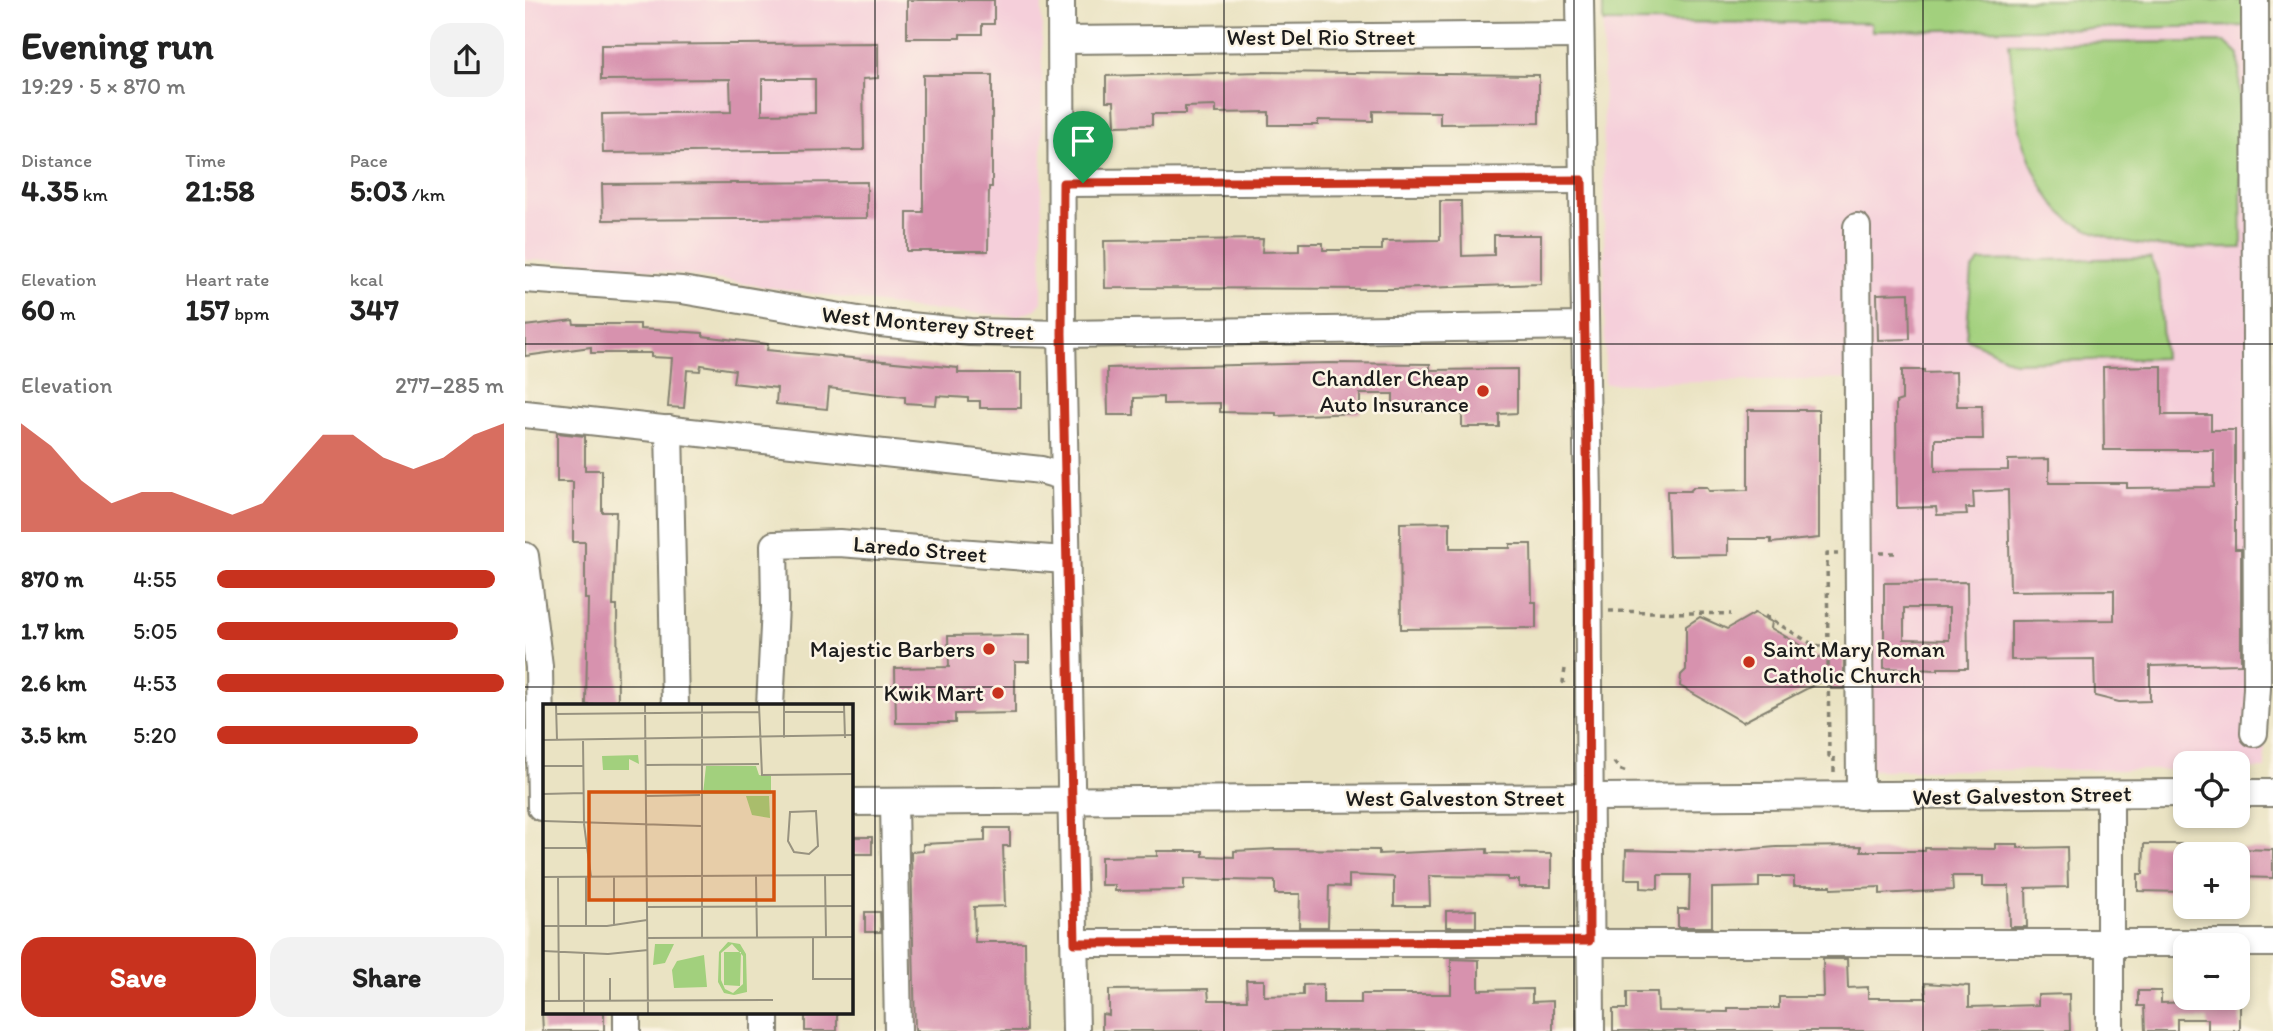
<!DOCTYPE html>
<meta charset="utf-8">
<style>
:root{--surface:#fff;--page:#f2f2f2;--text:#222;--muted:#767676;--accent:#c8321e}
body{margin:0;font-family:Itim,sans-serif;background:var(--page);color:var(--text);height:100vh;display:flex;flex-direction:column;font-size:26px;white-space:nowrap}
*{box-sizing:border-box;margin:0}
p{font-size:23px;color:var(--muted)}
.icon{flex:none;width:38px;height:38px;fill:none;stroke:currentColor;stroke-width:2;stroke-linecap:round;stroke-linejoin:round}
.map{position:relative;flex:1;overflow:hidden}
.side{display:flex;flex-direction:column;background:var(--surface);width:525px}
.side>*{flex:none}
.fabs{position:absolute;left:1648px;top:751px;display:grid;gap:14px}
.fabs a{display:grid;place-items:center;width:77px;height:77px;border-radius:14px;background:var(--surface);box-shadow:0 4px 10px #0003;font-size:35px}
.pin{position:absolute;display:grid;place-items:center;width:60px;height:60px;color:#fff;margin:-72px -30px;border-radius:50% 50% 50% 0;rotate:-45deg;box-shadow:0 0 7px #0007}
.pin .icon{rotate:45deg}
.round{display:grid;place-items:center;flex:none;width:74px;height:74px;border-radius:21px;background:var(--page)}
.headline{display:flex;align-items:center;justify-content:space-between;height:119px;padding:0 21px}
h1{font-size:38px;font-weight:700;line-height:52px}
.metrics{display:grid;grid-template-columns:repeat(3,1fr);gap:10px;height:119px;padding:7px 21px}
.metrics div{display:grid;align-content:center}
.metrics b{font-size:30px;font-weight:700}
.metrics small{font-size:19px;font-weight:400}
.metrics p{font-size:19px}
.chart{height:196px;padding:14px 21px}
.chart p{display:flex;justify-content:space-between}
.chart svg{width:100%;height:126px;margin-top:7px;fill:var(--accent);opacity:.7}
.button{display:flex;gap:14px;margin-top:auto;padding:14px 21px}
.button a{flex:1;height:80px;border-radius:21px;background:var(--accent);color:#fff;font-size:28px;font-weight:700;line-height:80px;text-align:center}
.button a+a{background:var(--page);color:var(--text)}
ul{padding:0 21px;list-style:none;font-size:23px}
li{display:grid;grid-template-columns:112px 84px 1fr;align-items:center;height:52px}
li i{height:18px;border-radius:9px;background:var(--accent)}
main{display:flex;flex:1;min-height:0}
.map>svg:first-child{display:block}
.built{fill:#f5cfda}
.green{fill:#a2d07d;stroke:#5f764c;stroke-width:2}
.building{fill:#d792ae;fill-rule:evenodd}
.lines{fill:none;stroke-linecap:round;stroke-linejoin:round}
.minor-casing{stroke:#838070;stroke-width:30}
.path{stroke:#838070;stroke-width:3.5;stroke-dasharray:5 5;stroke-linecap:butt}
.minor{stroke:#fff;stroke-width:26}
.route-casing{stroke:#fff;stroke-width:14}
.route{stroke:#c8321e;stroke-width:9}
.grid{fill:none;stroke:#1c1c1c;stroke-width:2;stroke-opacity:0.55}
.poi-dot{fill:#c8321e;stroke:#fcf5e5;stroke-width:2.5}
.labels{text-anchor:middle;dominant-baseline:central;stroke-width:5;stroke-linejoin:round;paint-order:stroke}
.street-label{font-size:23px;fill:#1c1c1c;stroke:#fcf5e5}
.poi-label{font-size:23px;fill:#1c1c1c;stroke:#fcf5e5;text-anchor:end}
.inset-road{fill:none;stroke:#989380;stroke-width:2}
.view{fill:#d4530e;fill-opacity:0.15;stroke:#d4530e;stroke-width:3.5}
.inset-edge{fill:none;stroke:#1c1c1c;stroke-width:3.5}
</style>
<main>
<section class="side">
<div class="headline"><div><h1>Evening run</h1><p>19:29 · 5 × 870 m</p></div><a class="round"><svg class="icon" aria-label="share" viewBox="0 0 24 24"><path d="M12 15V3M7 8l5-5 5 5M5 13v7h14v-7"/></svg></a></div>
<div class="metrics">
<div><p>Distance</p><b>4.35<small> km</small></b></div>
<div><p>Time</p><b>21:58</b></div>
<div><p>Pace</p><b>5:03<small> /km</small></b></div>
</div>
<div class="metrics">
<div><p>Elevation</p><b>60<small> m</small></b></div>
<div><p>Heart rate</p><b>157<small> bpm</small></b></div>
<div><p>kcal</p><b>347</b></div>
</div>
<div class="chart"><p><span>Elevation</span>277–285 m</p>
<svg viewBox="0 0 160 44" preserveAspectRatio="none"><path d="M0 44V6L10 14L20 26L30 34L40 30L50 30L60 34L70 38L80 34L90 22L100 10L110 10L120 18L130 22L140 18L150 10L160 6V44z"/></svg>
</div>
<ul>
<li><b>870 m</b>4:55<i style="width:97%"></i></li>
<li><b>1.7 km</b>5:05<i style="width:84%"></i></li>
<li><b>2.6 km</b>4:53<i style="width:100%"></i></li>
<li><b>3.5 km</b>5:20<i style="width:70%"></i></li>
</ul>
<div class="button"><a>Save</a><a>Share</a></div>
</section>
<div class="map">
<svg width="1748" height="1031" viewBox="0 0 1748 1031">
<rect width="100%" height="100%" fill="#fcf5e5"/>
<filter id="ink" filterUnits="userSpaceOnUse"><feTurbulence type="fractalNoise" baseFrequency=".0143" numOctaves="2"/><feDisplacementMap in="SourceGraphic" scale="14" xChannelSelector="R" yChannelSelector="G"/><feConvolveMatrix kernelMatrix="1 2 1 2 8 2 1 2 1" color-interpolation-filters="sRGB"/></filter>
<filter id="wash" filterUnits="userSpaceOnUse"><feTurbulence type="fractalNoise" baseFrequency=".00686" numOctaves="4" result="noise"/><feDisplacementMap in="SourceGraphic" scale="28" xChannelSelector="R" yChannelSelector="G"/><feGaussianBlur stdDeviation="1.57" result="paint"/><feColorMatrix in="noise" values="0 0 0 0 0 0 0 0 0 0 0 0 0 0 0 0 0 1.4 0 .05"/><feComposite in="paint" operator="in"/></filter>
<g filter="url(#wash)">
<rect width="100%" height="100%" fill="#eae3c3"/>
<g class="built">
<path d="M0 0H517V302L511 309 492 316 394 309 97 266 50 261 0 260Z"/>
<path d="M1078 22 1347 23V31L1727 26 1740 769 1713 770V763H1661V770H1341L1338 379 1080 384Z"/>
</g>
<g class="green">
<path d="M1078 0H1727V26L1347 31 1346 23 1078 22Z"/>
<path d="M1700 42 1714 55 1717 248C1660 249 1595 251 1545 220 1521 204 1504 160 1496 133 1488 105 1488 72 1484 43Z"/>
<path d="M1625 258 1634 278 1639 358 1489 362 1441 338 1447 271 1454 261Z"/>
</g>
<g id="blocks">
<g class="building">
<path d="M382 0H469V24H457V34H435V38H382Z"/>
<path d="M353 43V78L338 79 339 150 78 153 77 114 206 112 205 79 76 80V45ZM237 79H290V113L237 114Z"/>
<path d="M737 72 1014 75V123L915 124V112L848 111V121L793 120V125H744V112L691 113V106L660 107V114H627V125L590 126 589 101H581V76Z"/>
<path d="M398 75H467V187H464L463 251H382V212H398Z"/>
<path d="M342 182V218L78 220 77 184Z"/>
<path d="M915 201H936L937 256 969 255V235H1016V284L868 289 580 288 579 241 738 239 737 252 774 251V243H798V250H857V241L915 240Z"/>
<path d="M1384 293 1385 339 1353 340 1352 294Z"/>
<path d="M48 320 49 324H115V329L178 333V336L243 344 242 350 433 368V373H496V408H455V401H443V398L412 396 411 405 380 403V397L304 388 302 409 251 404 252 388 208 383 210 370 176 365 175 371 162 370 159 408 143 407 147 358 126 357V353H66V347L0 356V326Z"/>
<path d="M804 363 905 364V370L992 369V413L974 414V427H937V412L868 410V394H835V413L751 416V413L695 412V403L638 404V397L609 398V415H583L582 368Z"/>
<path d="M1637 366V415H1686V430H1710V549H1716V664L1625 666V701L1594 702 1570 696 1569 659 1486 660V621L1589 620V590L1485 591 1483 490 1448 492 1449 508H1441L1442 514 1412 515 1411 507 1372 508 1371 402 1377 400V370H1399V373L1431 372 1432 406H1457L1458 439H1410V471L1483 470V460L1524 459V483H1602V488L1689 487V450H1579L1578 367Z"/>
<path d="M1223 410H1294V538L1246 543V539H1203V555L1144 556 1142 491H1165L1169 487H1182L1184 491 1223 490Z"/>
<path d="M32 433 60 436V470H77V512H91L88 606H92L93 705H61L63 599H60V542H48V482H32Z"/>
<path d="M925 522V548H985V544H1006L1007 602H1011V628L876 629 875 523Z"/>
<path d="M1442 582 1443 668H1413V670L1359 668V583ZM1379 608H1424V640L1379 639Z"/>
<path d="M1230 613 1247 622 1246 628 1285 651 1287 657H1319V689H1306V676L1218 722 1155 686 1156 675 1161 670V626L1175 617 1202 629Z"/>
<path d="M504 635V662H490V713L430 714V723H371L370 668 424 667 423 636Z"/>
<path d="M460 828H485V846H478L480 906 449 907 450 942H500L501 1031H390L386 852 398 851V844L460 841Z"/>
<rect x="326" y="837" width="21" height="17"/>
<path d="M1470 844H1493V848L1542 847 1543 887 1501 888 1502 927H1485L1484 886H1458V876H1427L1428 890 1355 894V887L1306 889V886H1269V877H1234V887L1187 888V927H1153V909H1164L1165 875H1133V889L1116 888V879H1100L1101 850 1193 852 1251 847 1336 846V851H1400V848L1470 849Z"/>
<path d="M1619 844H1661V892L1613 891V874H1618Z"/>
<path d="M750 849 854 850V854L962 849V853L1026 854V887H994V880H983V877L904 876 905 906H869V877L824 875V887L804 886 803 927H774L775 894H750V881L659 879V890L590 891V885H576V857L632 856V851H678V856L709 857V851Z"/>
<path d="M1713 849 1748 850V878L1713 877Z"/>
<path d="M951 910V927H921V911Z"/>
<path d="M340 912H355L356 932H340Z"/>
<path d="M926 959 954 960V990L1007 989V1002L1028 1001V1031H577V1014L584 1015V990L683 989 684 1000H722L721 980H739V996L778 995V985L798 984V1003H836V994H926Z"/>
<path d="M1298 959H1322L1323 988 1343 987V998H1401L1400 983 1444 986V1007L1513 1005V995L1544 994 1545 1031H1088V1009H1102V992H1132L1133 1011 1203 1012V1008H1254V997H1299Z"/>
<path d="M1613 991H1636V1003L1671 1002V998H1715V1031H1683V1019H1652V1031H1620L1619 1006H1613Z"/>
<path d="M17 1012H79V1031H18Z"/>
<rect x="280" y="1012" width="32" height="19"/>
</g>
</g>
</g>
<g filter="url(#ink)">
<use href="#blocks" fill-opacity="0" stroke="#838070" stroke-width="2"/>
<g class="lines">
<defs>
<g id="minor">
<path d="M536 0 537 334 551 1031"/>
<path d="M1055 0 1063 503 1066 1031"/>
<path d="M537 40 1055 35"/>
<path d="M538 183 1057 180"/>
<path d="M1332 227 1335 796"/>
<path d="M0 279 157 290 345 322 445 332 537 334 1060 326"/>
<path d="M0 414 516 470 540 477"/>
<path d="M144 429 150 706"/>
<path d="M0 556 14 667 16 807"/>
<path d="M245 706 250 607 249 545 314 543 540 560"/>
<path d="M1729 733 1732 688 1730 0"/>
<path d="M1713 793H1748"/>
<path d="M326 802 1661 793"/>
<path d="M369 802 373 1031"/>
<path d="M550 943H1748"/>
<path d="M102 1012V1031"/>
<path d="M240 1012V1031"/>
<path d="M1585 1031V795"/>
</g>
</defs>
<use href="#minor" class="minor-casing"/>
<g class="path">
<path d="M1355 553H1371"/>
<path d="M1084 611 1206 614"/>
<path d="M1240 616 1287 644 1303 648"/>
<path d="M1040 669 1038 682 1042 686"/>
<path d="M1089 762 1094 769 1104 773"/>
<path d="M1309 772V756H1304L1302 554H1313"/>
</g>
<use href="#minor" class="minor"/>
</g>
</g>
<g class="lines" filter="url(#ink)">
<defs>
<path id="route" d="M1057 180 1063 503 1064 941 550 943 537 334 538 183Z"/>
</defs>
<use href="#route" class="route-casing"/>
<use href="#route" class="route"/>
</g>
<path class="grid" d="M350 0V1031M699 0V1031M1049 0V1031M1398 0V1031M0 344H1748M0 687H1748"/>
<g class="poi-dot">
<circle cx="958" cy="391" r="7"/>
<circle cx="464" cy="649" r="7"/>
<circle cx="1224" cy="662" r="7"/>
<circle cx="473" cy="693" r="7"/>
</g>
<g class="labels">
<g class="street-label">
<text x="796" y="37">West Del Rio Street</text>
<text transform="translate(403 323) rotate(5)">West Monterey Street</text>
<text transform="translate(395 549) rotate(5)">Laredo Street</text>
<text transform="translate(1497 795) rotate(-1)">West Galveston Street</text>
<text x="930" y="798">West Galveston Street</text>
</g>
<g class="poi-label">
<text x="944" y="378">Chandler Cheap<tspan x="944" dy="26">Auto Insurance</tspan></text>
<text x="450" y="649">Majestic Barbers</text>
<text x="1238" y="649" text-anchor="start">Saint Mary Roman<tspan x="1238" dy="26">Catholic Church</tspan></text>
<text x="459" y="693">Kwik Mart</text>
</g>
</g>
<g transform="translate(18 704)">
<rect width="310" height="310" fill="#eae3c3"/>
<path d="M95 51 96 60 86 55V66H60L59 52ZM163 62H213L216 71 228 72V90H160ZM203 92H226L227 114 209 111ZM185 238 197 240 203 250 204 288 191 291 181 289 175 278 176 248ZM189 240 200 252V280L190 289 182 285 178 276V249ZM112 240H131L122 259 110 261ZM181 248H198L197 282 181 281ZM161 251 164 283 131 284 129 266 134 257Z" fill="#a2d07d" fill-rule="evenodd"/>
<path class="inset-road" d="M13 1 14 36M102 1 105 309M216 1 219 71 310 70M241 1V34M301 1 302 34M241 8H301M13 10 216 8M40 35 41 120 48 173M0 36 310 31M102 61 216 60M0 62H40M0 90 41 89M103 92 157 91M273 107 275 142 266 150 251 148 245 137 247 108ZM0 117 158 122M0 144H46M282 171 283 233M71 172V222M213 172 214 234M0 173 310 171M15 173 16 297M43 173V221M104 203 310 202M0 222H64L104 216M270 233V275H310M104 234 310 233M159 234V1M0 247 65 250 105 246M67 274V297M0 297 230 296M41 309V249"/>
<path class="view" d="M46 88H231V196H46Z"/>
<rect width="310" height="310" class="inset-edge"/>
</g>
</svg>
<div class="fabs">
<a><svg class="icon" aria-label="locate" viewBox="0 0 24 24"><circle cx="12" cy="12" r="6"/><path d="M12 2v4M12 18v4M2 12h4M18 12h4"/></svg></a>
<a>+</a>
<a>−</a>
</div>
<div class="pin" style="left:558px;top:183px;background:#1e9e55"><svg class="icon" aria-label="arrive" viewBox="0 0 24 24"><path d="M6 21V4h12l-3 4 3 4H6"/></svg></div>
</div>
</main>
